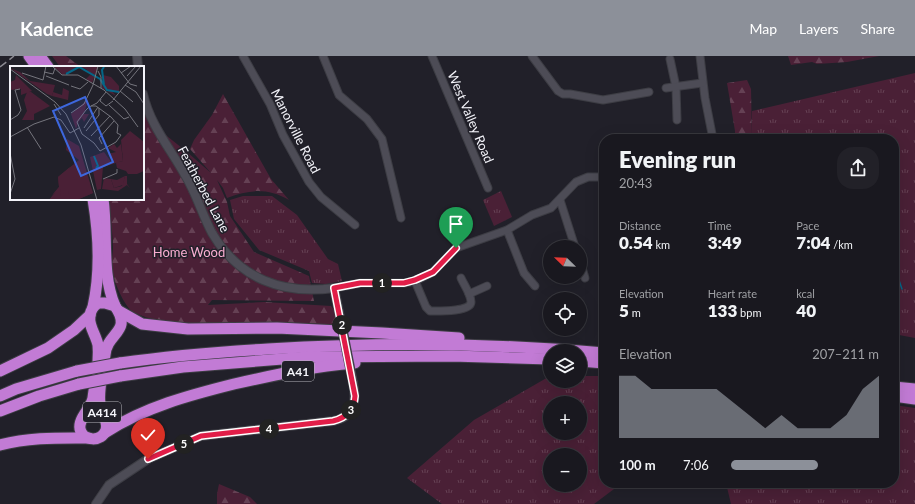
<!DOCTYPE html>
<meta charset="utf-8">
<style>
:root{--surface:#19181f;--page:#222128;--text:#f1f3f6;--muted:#9fa0a4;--line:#37373d;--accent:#8c9099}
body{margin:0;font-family:Lato,sans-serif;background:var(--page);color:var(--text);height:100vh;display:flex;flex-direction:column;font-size:15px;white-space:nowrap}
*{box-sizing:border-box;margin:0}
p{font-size:13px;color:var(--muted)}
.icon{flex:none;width:22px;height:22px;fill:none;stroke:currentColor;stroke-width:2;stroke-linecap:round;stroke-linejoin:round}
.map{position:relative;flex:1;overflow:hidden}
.drawer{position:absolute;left:599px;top:78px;width:300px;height:354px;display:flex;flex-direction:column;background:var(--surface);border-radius:16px;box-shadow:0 4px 16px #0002,0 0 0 1px var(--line)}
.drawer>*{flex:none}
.needle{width:26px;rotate:293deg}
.tools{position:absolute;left:543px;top:184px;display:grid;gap:8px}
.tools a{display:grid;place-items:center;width:44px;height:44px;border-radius:50%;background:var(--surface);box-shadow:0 4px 16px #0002,0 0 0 1px var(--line);font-size:20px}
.pin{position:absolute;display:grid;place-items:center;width:34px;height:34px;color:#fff;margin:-41px -17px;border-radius:50% 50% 50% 0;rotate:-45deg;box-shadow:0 0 4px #0007}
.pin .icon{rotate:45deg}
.km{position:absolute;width:20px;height:20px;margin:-10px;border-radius:50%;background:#222;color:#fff;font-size:11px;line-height:20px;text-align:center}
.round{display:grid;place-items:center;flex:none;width:42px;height:42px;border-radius:16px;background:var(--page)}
.headline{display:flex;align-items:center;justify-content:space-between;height:68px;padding:0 20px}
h1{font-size:22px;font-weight:800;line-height:30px}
.figures{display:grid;grid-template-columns:repeat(3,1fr);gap:6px;height:68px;padding:4px 20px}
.figures div{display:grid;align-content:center}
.figures b{font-size:17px;font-weight:800}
.figures small{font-size:11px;font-weight:400}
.figures p{font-size:11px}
.chart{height:112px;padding:8px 20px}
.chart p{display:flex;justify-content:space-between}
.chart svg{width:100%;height:72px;margin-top:4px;fill:var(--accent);opacity:.7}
ul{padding:0 20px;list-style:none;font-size:13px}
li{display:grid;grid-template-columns:64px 48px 1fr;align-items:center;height:30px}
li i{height:10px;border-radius:5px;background:var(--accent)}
header{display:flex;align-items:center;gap:24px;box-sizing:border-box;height:56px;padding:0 20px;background:var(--accent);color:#fff}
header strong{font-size:19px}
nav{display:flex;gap:22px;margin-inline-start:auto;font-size:14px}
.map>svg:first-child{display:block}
.grass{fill:url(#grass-tufts);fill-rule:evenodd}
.forest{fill:url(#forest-firs)}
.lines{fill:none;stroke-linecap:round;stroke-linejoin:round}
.stream{stroke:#046687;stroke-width:1.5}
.minor-casing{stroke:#3d3d44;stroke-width:9}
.tertiary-casing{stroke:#3d3d44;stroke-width:10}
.trunk-casing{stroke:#3d3d44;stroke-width:13}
.minor{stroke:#4d4c56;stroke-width:7}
.tertiary{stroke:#4d4c56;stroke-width:8}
.trunk{stroke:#c27bd5;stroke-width:11}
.rail{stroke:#8b8a92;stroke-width:1.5;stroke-dasharray:8 4;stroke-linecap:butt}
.tertiary-bridge-casing{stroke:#3d3d44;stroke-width:10;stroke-linecap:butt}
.trunk-bridge-casing{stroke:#3d3d44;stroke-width:13;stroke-linecap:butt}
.tertiary-bridge{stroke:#4d4c56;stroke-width:8}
.trunk-bridge{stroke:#c27bd5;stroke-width:11}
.route-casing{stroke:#fff;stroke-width:8}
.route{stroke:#e11d48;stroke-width:5}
.labels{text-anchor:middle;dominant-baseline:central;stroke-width:3;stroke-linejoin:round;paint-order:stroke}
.shield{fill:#212029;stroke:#b5b4bb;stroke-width:1}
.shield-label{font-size:12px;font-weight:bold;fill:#f4f4fa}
.street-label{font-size:13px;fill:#f4f4fa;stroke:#212029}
.park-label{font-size:13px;fill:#f9add1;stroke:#212029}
.inset-river{fill:none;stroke:#046687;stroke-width:2}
.inset-road{fill:none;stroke:#75757d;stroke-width:1}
.view{fill:#3d67dd;fill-opacity:0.15;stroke:#3d67dd;stroke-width:2}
.inset-edge{fill:none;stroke:#f4f4fa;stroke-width:2}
</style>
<header>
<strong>Kadence</strong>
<nav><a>Map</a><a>Layers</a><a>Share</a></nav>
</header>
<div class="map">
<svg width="915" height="448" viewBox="0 0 915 448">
<defs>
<pattern id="grass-tufts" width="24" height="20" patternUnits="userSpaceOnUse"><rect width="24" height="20" fill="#4a2036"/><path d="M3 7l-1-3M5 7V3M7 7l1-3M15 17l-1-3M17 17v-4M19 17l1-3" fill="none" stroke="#654154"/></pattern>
<pattern id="forest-firs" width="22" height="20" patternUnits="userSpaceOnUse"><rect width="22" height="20" fill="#4a2036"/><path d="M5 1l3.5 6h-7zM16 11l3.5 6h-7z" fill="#654154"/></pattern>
</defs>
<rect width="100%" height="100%" fill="#212029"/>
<g class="grass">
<path d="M915 17V282L894 278V83H752V55Z"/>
<path d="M501 135 512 161 494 170 483 144Z"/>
<path d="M243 140H272L297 159 328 203 338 208 342 225 326 228 312 227 309 215 259 194 234 163 230 144Z"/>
<path d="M550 320V325H580V320H604V427H622L594 448H442L407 422 474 364ZM550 347H580V377H550ZM550 399H580V429H550Z"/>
<path d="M894 349 915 352V448H731L726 427H894Z"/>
</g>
<g class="forest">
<path d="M52 0H66L81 11H60Z"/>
<path d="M788 0H879L847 6 817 8 812 6 791 9Z"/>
<path d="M747 24 751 33 752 83H735V75L727 27Z"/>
<path d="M223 38 271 123 289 144C268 132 250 133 227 142L223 132 217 124 227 146 230 160 254 196 309 220 314 245 212 244 208 249 264 246 331 250 335 255 338 269 190 267C170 266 151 265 133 256 124 250 113 224 112 213 111 206 113 199 113 192 113 176 110 159 108 143H143V56L153 69 187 96 211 117 190 93 194 84 212 59Z"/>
<path d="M219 428 250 441 257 448H217V438Z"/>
</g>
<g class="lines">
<path class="stream" d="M894 210 902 233"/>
<defs>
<g id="minor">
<path d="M243 0 270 48 283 79 309 126 321 141 355 169"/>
<path d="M323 0 339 39 367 63 382 83 401 162"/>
<path d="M432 0 488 132"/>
<path d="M532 0 558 35 563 38H570L603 44 649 36"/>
<path d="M700 0 705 42 713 83"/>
<path d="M670 3 676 31 677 64"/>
<path d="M666 32 702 27"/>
<path d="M560 144 575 191"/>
<path d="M507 174 524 217 535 230"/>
<path d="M580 205 585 222"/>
<path d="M415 225 426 251 430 255C438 255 471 256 471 246 471 238 464 229 461 222"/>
<path d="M334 232 361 227H404L415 225 433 216 456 192 507 174 532 159 551 152 576 126 588 121H604"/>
<path d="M469 238 487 230"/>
</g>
<g id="tertiary">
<path d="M137 0 138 11"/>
<path d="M143 38C150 69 170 92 185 119 196 137 202 158 212 177 239 223 283 239 334 232L341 266"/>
<path d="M96 448 109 429 148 403 201 380 333 365C354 361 357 346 353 327"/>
</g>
<g id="trunk">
<path d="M29 0 37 11"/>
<path d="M40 0 48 11"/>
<path d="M103 143C108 178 101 217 115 250"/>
<path d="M98 247H105L115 250C133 276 107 276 105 299 103 311 98 336 100 348 101 356 109 366 106 374 102 386 83 386 80 373 78 362 91 353 93 342 95 325 100 307 98 289 96 279 88 269 90 260 91 253 93 251 98 247Z"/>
<path d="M93 251C101 215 99 179 93 143"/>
<path d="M119 255 142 268 188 273 277 272 382 277 459 282"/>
<path d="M580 305 604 307"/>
<path d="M120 307C169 300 218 296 268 293 380 286 492 287 604 297"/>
<path d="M0 315 48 292 74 274 90 259"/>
<path d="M120 320 183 311 308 301 452 300 550 303"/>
<path d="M894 331 915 333"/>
<path d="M0 340 16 333 77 315"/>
<path d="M894 340 915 343"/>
<path d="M0 355 39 340 79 328"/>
<path d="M106 376C145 351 190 339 234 328 274 319 315 310 355 307"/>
<path d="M0 389C29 381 60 382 89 382"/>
</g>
</defs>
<use href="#minor" class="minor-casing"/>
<use href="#tertiary" class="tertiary-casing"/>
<use href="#trunk" class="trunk-casing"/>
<use href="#minor" class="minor"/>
<use href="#tertiary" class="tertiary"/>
<use href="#trunk" class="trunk"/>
<path class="rail" d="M0 11 14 0"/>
<defs>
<path id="tertiary-bridge" d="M341 266 353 327"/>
<g id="trunk-bridge">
<path d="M77 315 120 307"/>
<path d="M79 328 120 320"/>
</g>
</defs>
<use href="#tertiary-bridge" class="tertiary-bridge-casing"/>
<use href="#trunk-bridge" class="trunk-bridge-casing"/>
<use href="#tertiary-bridge" class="tertiary-bridge"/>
<use href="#trunk-bridge" class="trunk-bridge"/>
</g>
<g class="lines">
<defs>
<path id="route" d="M148 403 201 380 333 365C346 362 354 354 355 340L334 232 360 227H404L415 224 433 216 456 192"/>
</defs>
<use href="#route" class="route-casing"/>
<use href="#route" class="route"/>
</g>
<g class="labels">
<g class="shield">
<rect x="282" y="305" width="32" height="20" rx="3"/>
<rect x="83" y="346" width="38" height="20" rx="3"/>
</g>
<g class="shield-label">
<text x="298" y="315">A41</text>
<text x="102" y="356">A414</text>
</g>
<g class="street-label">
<text transform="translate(471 61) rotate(67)">West Valley Road</text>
<text transform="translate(296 75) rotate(63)">Manorville Road</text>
<text transform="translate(204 133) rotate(62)">Featherbed Lane</text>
</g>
<g class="park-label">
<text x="189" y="196">Home Wood</text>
</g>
</g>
<g transform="translate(10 10)">
<rect width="134" height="134" fill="#212029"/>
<path d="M43 0H84L88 1 82 17 76 13 80 9 82 10 76 3 67 1 53 9ZM53 22 59 25 58 34 42 30 43 26 52 29ZM17 26H21L40 40 24 48V54H12L17 45 14 34ZM120 65 134 76V105L127 108H118L116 105 107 102 106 97 93 101 91 123 87 124 80 91 94 86 102 97 113 95 111 74ZM57 73 69 80 83 127 67 134H39L49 121 48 111 69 94 56 84Z" fill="#4a2036"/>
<path d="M0 2 10 6 20 15 45 19 42 30 37 28ZM6 9 22 25 11 29V23L0 24V16L5 14ZM93 9 101 11 109 20V26L102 25 106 30 92 22ZM78 33 74 48H79L74 56 72 52 69 55 66 63 61 48ZM104 78 107 82 111 78 113 95 105 97 100 92 98 88 106 86 98 82ZM60 101 59 103 66 109 63 111 65 114 81 122 83 127 66 134H60L58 125 51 130 50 123 42 129 49 121 48 111ZM115 110H117V118L120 122 117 119 108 125 92 123 94 112 101 113 104 122 112 120Z" fill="#4a2036"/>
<path d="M115 110 113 119 104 122 101 113 107 114Z" fill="#4a2036"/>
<path class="inset-river" d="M94 1 92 4 94 19M56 8 69 1 90 13 97 24 109 26M84 90 88 100 86 102"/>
<path class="inset-road" d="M42 0 52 9H68L94 24 115 43 128 61M106 0 120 18 127 20M0 3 45 36 56 48 71 79 87 134M88 5 91 11V22M34 6 43 8 45 2M12 7 33 14 36 0M111 7 121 0M36 10 59 19M117 10 126 0M83 19 88 0M115 19 126 26 134 38M61 20 70 23 78 16M110 25 123 36M91 33 90 35 96 40 103 35M103 34 131 0M44 38 51 49M99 39 114 53 119 51M81 40H86L101 51 108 59 107 67 111 69 106 76 90 85 84 77 72 68 67 56 76 44 78 42 81 40 87 37 96 26M61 47 74 38 83 19M0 54 8 49 11 44 5 24 10 23M17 61 31 83M74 62 88 41M76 65 89 49V42M81 70 100 50M0 71 24 58 44 51 51 54 60 67 69 62M92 78 89 72 104 55M0 87 5 113 0 128M93 113 107 107V103"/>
<path class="view" d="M75 31 103 96 71 110 43 45Z"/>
<rect width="134" height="134" class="inset-edge"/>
</g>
</svg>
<div class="tools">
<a><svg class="needle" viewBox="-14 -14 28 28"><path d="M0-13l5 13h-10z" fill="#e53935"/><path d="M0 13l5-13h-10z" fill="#9fa0a4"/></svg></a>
<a><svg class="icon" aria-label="locate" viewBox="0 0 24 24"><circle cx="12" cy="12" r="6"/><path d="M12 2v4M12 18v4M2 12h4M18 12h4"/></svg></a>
<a><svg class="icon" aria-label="layers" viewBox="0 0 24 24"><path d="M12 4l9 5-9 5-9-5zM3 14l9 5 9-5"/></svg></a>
<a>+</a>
<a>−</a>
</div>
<div class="pin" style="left:456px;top:192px;background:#1e9e55"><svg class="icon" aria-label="arrive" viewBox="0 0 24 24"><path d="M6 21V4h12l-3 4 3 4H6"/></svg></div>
<div class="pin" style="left:148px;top:403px;background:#d93025"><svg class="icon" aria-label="check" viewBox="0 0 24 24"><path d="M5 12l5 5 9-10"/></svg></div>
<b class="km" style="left:382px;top:227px">1</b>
<b class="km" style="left:342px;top:269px">2</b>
<b class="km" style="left:351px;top:354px">3</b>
<b class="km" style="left:269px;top:373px">4</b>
<b class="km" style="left:184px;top:388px">5</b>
<section class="drawer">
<div class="headline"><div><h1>Evening run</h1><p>20:43</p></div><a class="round"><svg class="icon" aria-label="share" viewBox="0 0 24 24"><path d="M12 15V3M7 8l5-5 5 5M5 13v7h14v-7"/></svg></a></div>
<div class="figures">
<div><p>Distance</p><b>0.54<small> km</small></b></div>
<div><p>Time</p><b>3:49</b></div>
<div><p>Pace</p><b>7:04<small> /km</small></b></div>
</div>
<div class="figures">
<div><p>Elevation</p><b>5<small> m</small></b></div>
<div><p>Heart rate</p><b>133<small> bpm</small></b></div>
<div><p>kcal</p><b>40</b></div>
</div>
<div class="chart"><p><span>Elevation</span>207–211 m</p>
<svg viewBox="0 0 160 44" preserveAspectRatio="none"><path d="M0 44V6L10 6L20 14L30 14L40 14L50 14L60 14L70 22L80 30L90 38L100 30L110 38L120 38L130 38L140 30L150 14L160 6V44z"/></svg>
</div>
<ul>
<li><b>100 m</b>7:06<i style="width:59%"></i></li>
</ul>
</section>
</div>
